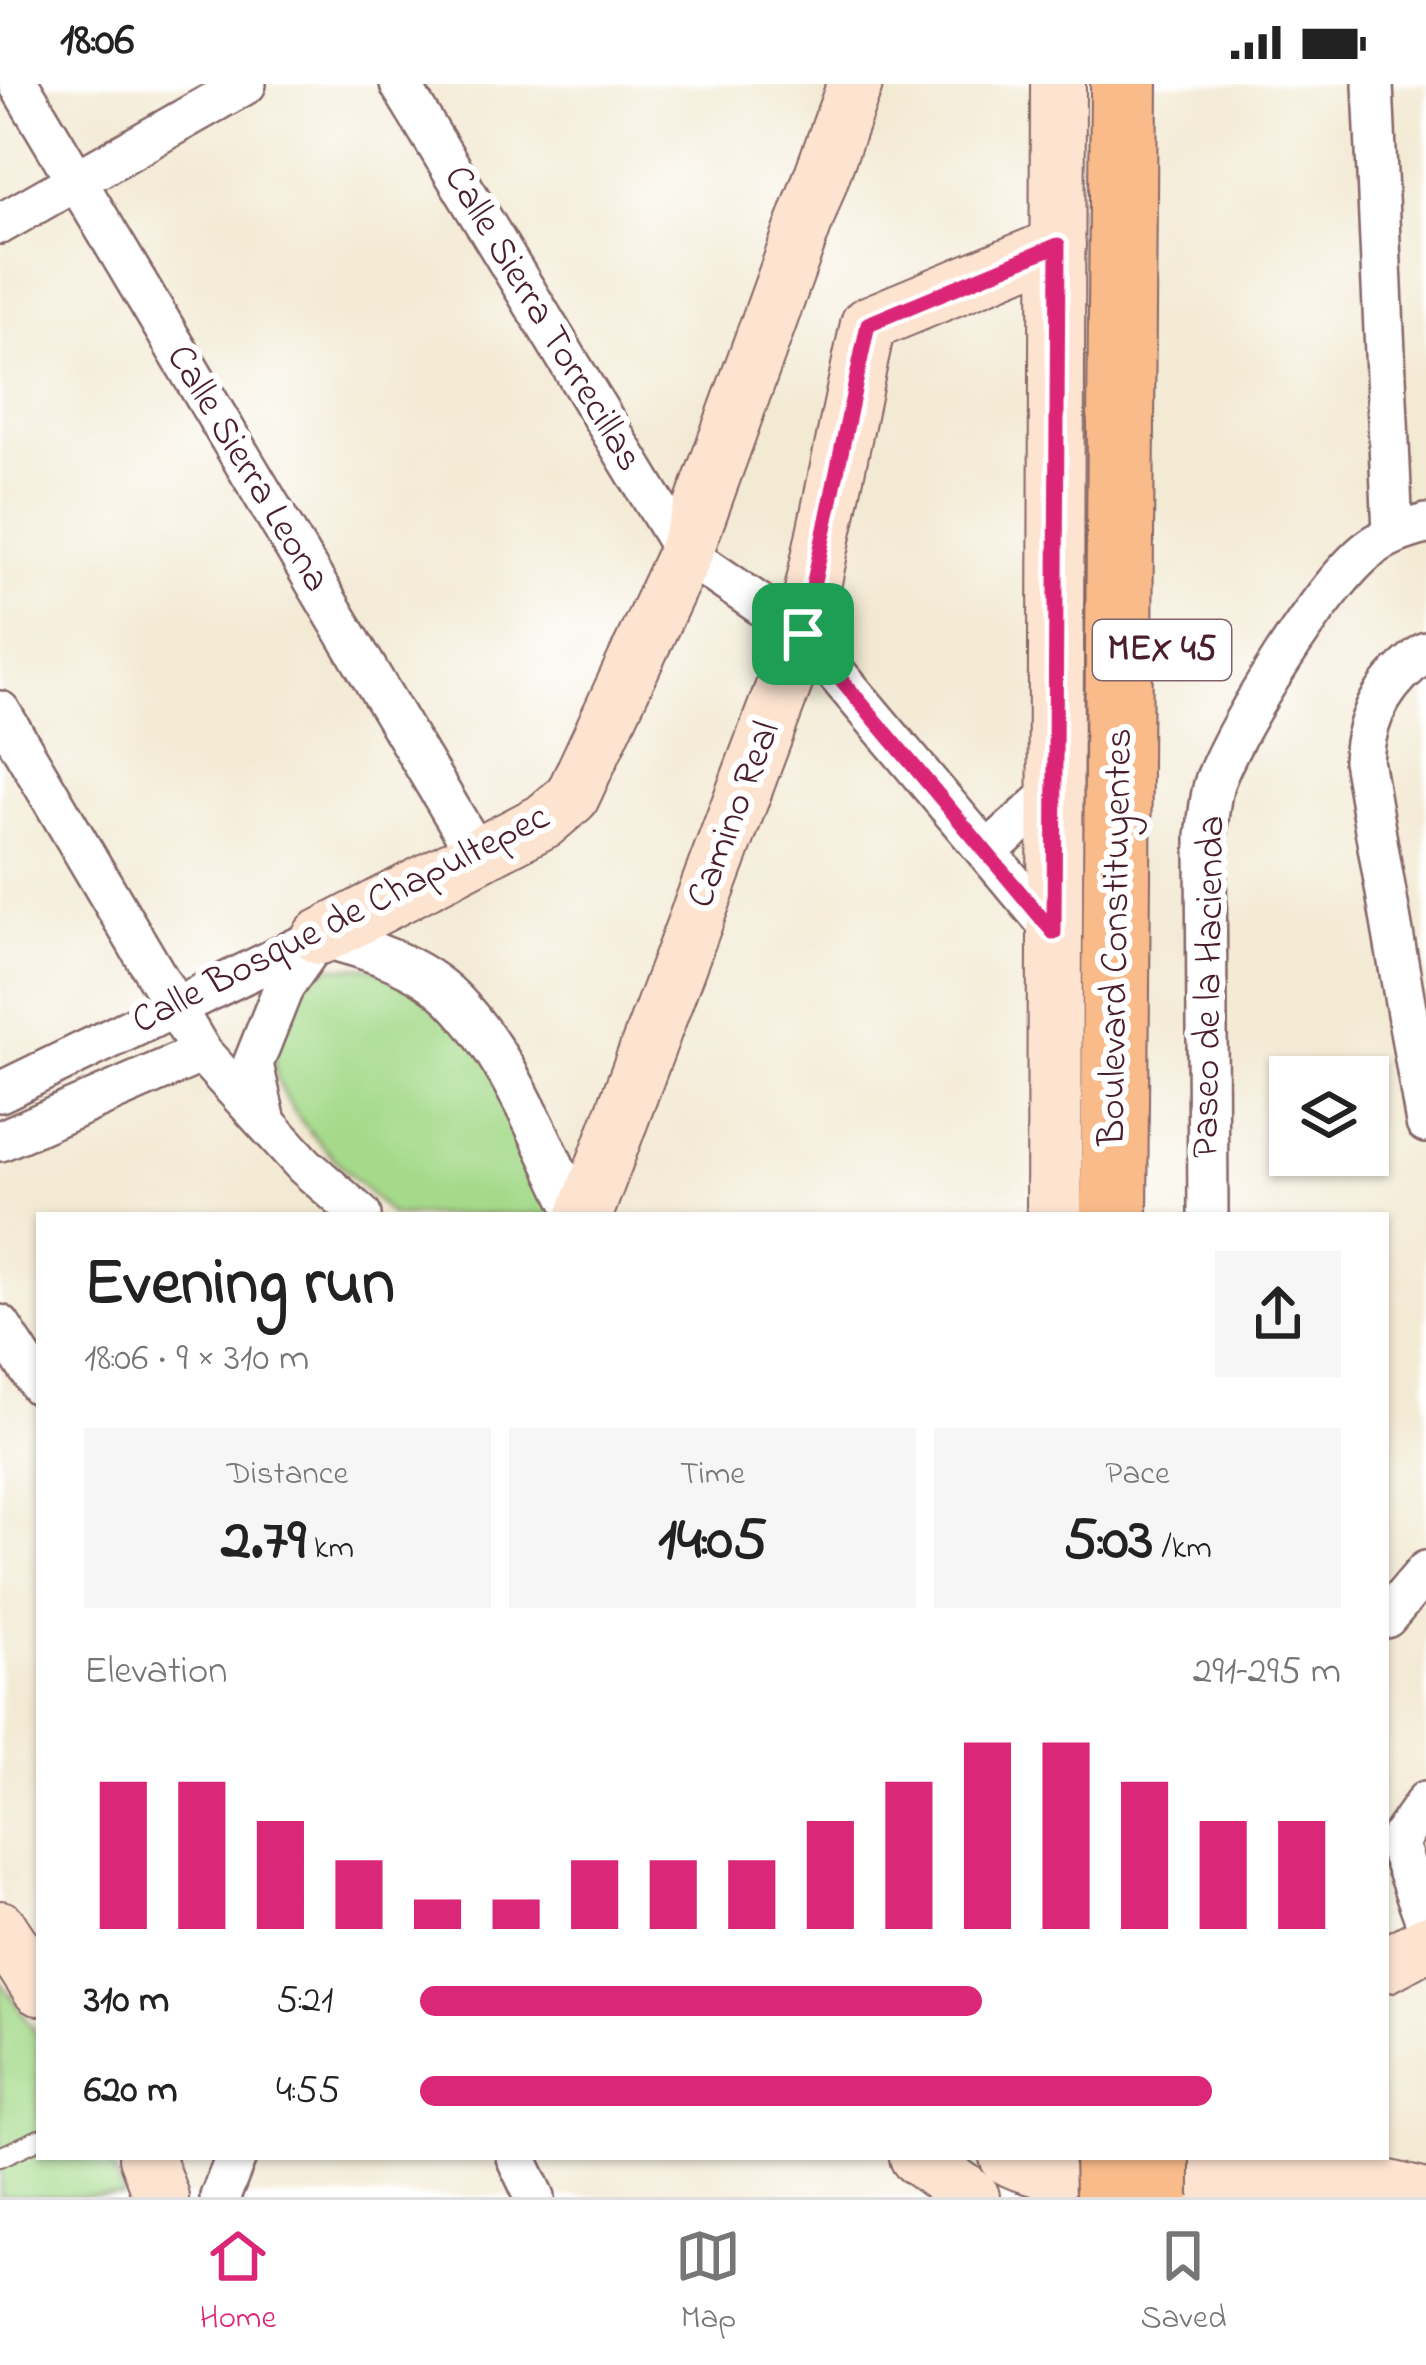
<!DOCTYPE html>
<meta charset="utf-8">
<style>
:root{--surface:#fff;--page:#f6f6f6;--text:#222;--muted:#767676;--line:#e0e0e0;--accent:#db2777}
body{margin:0;font-family:"Indie Flower",sans-serif;background:var(--page);color:var(--text);height:100vh;display:flex;flex-direction:column;font-size:45px;white-space:nowrap}
*{box-sizing:border-box;margin:0}
p{font-size:39px;color:var(--muted)}
.icon{flex:none;width:66px;height:66px;fill:none;stroke:currentColor;stroke-width:2;stroke-linecap:round;stroke-linejoin:round}
.map{position:relative;flex:1;overflow:hidden}
.panel{position:absolute;left:36px;top:1128px;width:1353px;height:948px;display:flex;flex-direction:column;background:var(--surface);border-radius:0px;box-shadow:0 3px 9px #0004}
.panel>*{flex:none}
.tools{position:absolute;left:1269px;top:972px;display:grid;gap:24px}
.tools a{display:grid;place-items:center;width:120px;height:120px;border-radius:0px;background:var(--surface);box-shadow:0 3px 9px #0004;font-size:60px}
.pin{position:absolute;display:grid;place-items:center;width:102px;height:102px;color:#fff;margin:-51px;border-radius:24px;box-shadow:0 6px 18px #0006}
.round{display:grid;place-items:center;flex:none;width:126px;height:126px;border-radius:0px;background:var(--page)}
.headline{display:flex;align-items:center;justify-content:space-between;height:204px;padding:0 48px}
h1{font-size:66px;font-weight:700;line-height:90px}
.figures{display:grid;grid-template-columns:repeat(3,1fr);gap:18px;height:204px;padding:12px 48px}
.figures div{display:grid;align-content:center;border-radius:0px;background:var(--page);text-align:center}
.figures b{font-size:60px;font-weight:700}
.figures small{font-size:33px;font-weight:400}
.figures p{font-size:33px}
.chart{height:336px;padding:24px 48px}
.chart p{display:flex;justify-content:space-between}
.chart svg{width:100%;height:216px;margin-top:12px;stroke:var(--accent);stroke-width:6}
ul{padding:0 48px;list-style:none;font-size:39px}
li{display:grid;grid-template-columns:192px 144px 1fr;align-items:center;height:90px}
li i{height:30px;border-radius:15px;background:var(--accent)}
.status{display:flex;justify-content:space-between;align-items:center;height:84px;padding:0 60px;background:var(--surface);direction:ltr}
.status svg{height:33px;fill:currentColor}
.tab-bar{display:flex;justify-content:space-around;align-items:center;height:168px;border-top:3px solid var(--line);background:var(--surface);font-size:33px;color:var(--muted)}
.tab-bar a{display:grid;justify-items:center;gap:6px}
.tab-bar .current{color:var(--accent)}
.map>svg:first-child{display:block}
.green{fill:#a5da8b;stroke:#787c5b;stroke-width:3}
.lines{fill:none;stroke-linecap:round;stroke-linejoin:round}
.lane-casing{stroke:#856666;stroke-width:22}
.street-casing{stroke:#856666;stroke-width:44}
.secondary-casing{stroke:#856666;stroke-width:58}
.highway-casing{stroke:#856666;stroke-width:70}
.lane{stroke:#fff;stroke-width:18}
.street{stroke:#fff;stroke-width:39}
.secondary{stroke:#fde4d1;stroke-width:54}
.highway{stroke:#fabb8b;stroke-width:66}
.highway-bridge-casing{stroke:#856666;stroke-width:70;stroke-linecap:butt}
.highway-bridge{stroke:#fabb8b;stroke-width:66}
.route-casing{stroke:#fff;stroke-width:24}
.route{stroke:#db2777;stroke-width:15}
.labels{text-anchor:middle;dominant-baseline:central;stroke-width:12;stroke-linejoin:round;paint-order:stroke}
.shield{fill:#fff;stroke:#80626b;stroke-width:3}
.shield-label{font-size:36px;font-weight:bold;fill:#4a1f2b}
.street-label{font-size:39px;fill:#4a1f2b;stroke:#fff}
</style>
<div class="status"><b>18:06</b><svg viewBox="0 0 49 12"><path d="M0 12V9h3v3zM5 12V6h3v6zM10 12V3h3v9zM15 12V0h3v12zM26 1h20v11H26zM47 4h2v5h-2z"/></svg></div>
<div class="map">
<svg width="1426" height="2113" viewBox="0 0 1426 2113">
<rect width="100%" height="100%" fill="#fff"/>
<filter id="ink" filterUnits="userSpaceOnUse"><feTurbulence type="fractalNoise" baseFrequency=".00833" numOctaves="2"/><feDisplacementMap in="SourceGraphic" scale="24" xChannelSelector="R" yChannelSelector="G"/><feConvolveMatrix kernelMatrix="1 2 1 2 8 2 1 2 1" color-interpolation-filters="sRGB"/></filter>
<filter id="wash" filterUnits="userSpaceOnUse"><feTurbulence type="fractalNoise" baseFrequency=".004" numOctaves="4" result="noise"/><feDisplacementMap in="SourceGraphic" scale="48" xChannelSelector="R" yChannelSelector="G"/><feGaussianBlur stdDeviation="2.7" result="paint"/><feColorMatrix in="noise" values="0 0 0 0 0 0 0 0 0 0 0 0 0 0 0 0 0 1.4 0 .05"/><feComposite in="paint" operator="in"/></filter>
<g filter="url(#wash)">
<rect width="100%" height="100%" fill="#f3ead4"/>
<g class="green">
<path d="M331 883H371L407 894 490 971 567 1131H391C357 1094 276 1030 274 977 274 959 295 916 302 897Z"/>
<path d="M0 1895 39 1954V2073H108L124 2113H0Z"/>
</g>
</g>
<g filter="url(#ink)">
<g class="lines">
<defs>
<path id="lane" d="M0 2073 39 2055"/>
<g id="street">
<path d="M19 0 477 770"/>
<path d="M400 0 685 469 803 550 1055 849"/>
<path d="M1373 0 1393 449"/>
<path d="M0 140 246 0"/>
<path d="M1426 568C1387 596 1366 629 1363 676L1426 1039"/>
<path d="M0 627 202 969 305 1082 361 1131"/>
<path d="M988 767 1056 706"/>
<path d="M320 853C366 864 418 880 453 915 510 973 541 1059 578 1131"/>
<path d="M0 1008 320 853"/>
<path d="M266 1038 253 980 284 902 316 857"/>
<path d="M0 1057 202 969"/>
<path d="M1208 1131 1206 752C1209 734 1209 714 1215 697 1236 641 1322 503 1368 466 1386 452 1404 446 1426 440"/>
<path d="M0 1241 39 1301"/>
<path d="M1386 1534 1426 1487"/>
<path d="M1426 1717 1397 1759 1426 1838"/>
<path d="M516 2073 535 2113"/>
<path d="M220 2113 236 2073"/>
</g>
<g id="secondary">
<path d="M320 853 544 737 572 713 685 469 855 0"/>
<path d="M585 1131 803 550 868 240 1058 161"/>
<path d="M1054 1131 1058 0"/>
<path d="M0 1844 39 1904"/>
<path d="M1386 1881 1426 1859"/>
<path d="M146 2073 161 2113"/>
<path d="M917 2073 972 2113"/>
<path d="M1007 2073C1077 2113 1248 2083 1335 2093 1366 2097 1396 2106 1426 2113"/>
</g>
<path id="highway" d="M1114 1131 1124 0"/>
</defs>
<use href="#lane" class="lane-casing"/>
<use href="#street" class="street-casing"/>
<use href="#secondary" class="secondary-casing"/>
<use href="#highway" class="highway-casing"/>
<use href="#lane" class="lane"/>
<use href="#street" class="street"/>
<use href="#secondary" class="secondary"/>
<use href="#highway" class="highway"/>
<defs>
<g id="highway-bridge">
<path d="M1108 2073 1109 2113"/>
<path d="M1156 2113V2073"/>
</g>
</defs>
<use href="#highway-bridge" class="highway-bridge-casing"/>
<use href="#highway-bridge" class="highway-bridge"/>
</g>
</g>
<g class="lines" filter="url(#ink)">
<defs>
<path id="route" d="M1058 161 1054 849 803 550 868 240Z"/>
</defs>
<use href="#route" class="route-casing"/>
<use href="#route" class="route"/>
</g>
<g class="labels">
<rect class="shield" x="1093" y="536" width="138" height="60" rx="9"/>
<g class="shield-label">
<text x="1162" y="566">MEX 45</text>
</g>
<g class="street-label">
<text transform="translate(542 235) rotate(59)">Calle Sierra Torrecillas</text>
<text transform="translate(247 385) rotate(59)">Calle Sierra Leona</text>
<text transform="translate(735 731) rotate(-69)">Camino Real</text>
<text transform="translate(341 836) rotate(-27)">Calle Bosque de Chapultepec</text>
<text transform="translate(1117 853) rotate(-89)">Boulevard Constituyentes</text>
<text transform="translate(1210 903) rotate(-89)">Paseo de la Hacienda</text>
</g>
</g>
</svg>
<div class="tools">
<a><svg class="icon" aria-label="layers" viewBox="0 0 24 24"><path d="M12 4l9 5-9 5-9-5zM3 14l9 5 9-5"/></svg></a>
</div>
<div class="pin" style="left:803px;top:550px;background:#1e9e55"><svg class="icon" aria-label="arrive" viewBox="0 0 24 24"><path d="M6 21V4h12l-3 4 3 4H6"/></svg></div>
<section class="panel">
<div class="headline"><div><h1>Evening run</h1><p>18:06 · 9 × 310 m</p></div><a class="round"><svg class="icon" aria-label="share" viewBox="0 0 24 24"><path d="M12 15V3M7 8l5-5 5 5M5 13v7h14v-7"/></svg></a></div>
<div class="figures">
<div><p>Distance</p><b>2.79<small> km</small></b></div>
<div><p>Time</p><b>14:05</b></div>
<div><p>Pace</p><b>5:03<small> /km</small></b></div>
</div>
<div class="chart"><p><span>Elevation</span>291–295 m</p>
<svg viewBox="0 0 160 44" preserveAspectRatio="none"><path d="M5 44V14M15 44V14M25 44V22M35 44V30M45 44V38M55 44V38M65 44V30M75 44V30M85 44V30M95 44V22M105 44V14M115 44V6M125 44V6M135 44V14M145 44V22M155 44V22"/></svg>
</div>
<ul>
<li><b>310 m</b>5:21<i style="width:61%"></i></li>
<li><b>620 m</b>4:55<i style="width:86%"></i></li>
</ul>
</section>
</div>
<nav class="tab-bar">
<a class="current"><svg class="icon" aria-label="home" viewBox="0 0 24 24"><path d="M3 11l9-7 9 7M6 9v11h12V9"/></svg>Home</a>
<a><svg class="icon" aria-label="map" viewBox="0 0 24 24"><path d="M3 6l6-2 6 2 6-2v14l-6 2-6-2-6 2zM9 4v14M15 6v14"/></svg>Map</a>
<a><svg class="icon" aria-label="saved" viewBox="0 0 24 24"><path d="M7 4h10v16l-5-4-5 4z"/></svg>Saved</a>
</nav>
